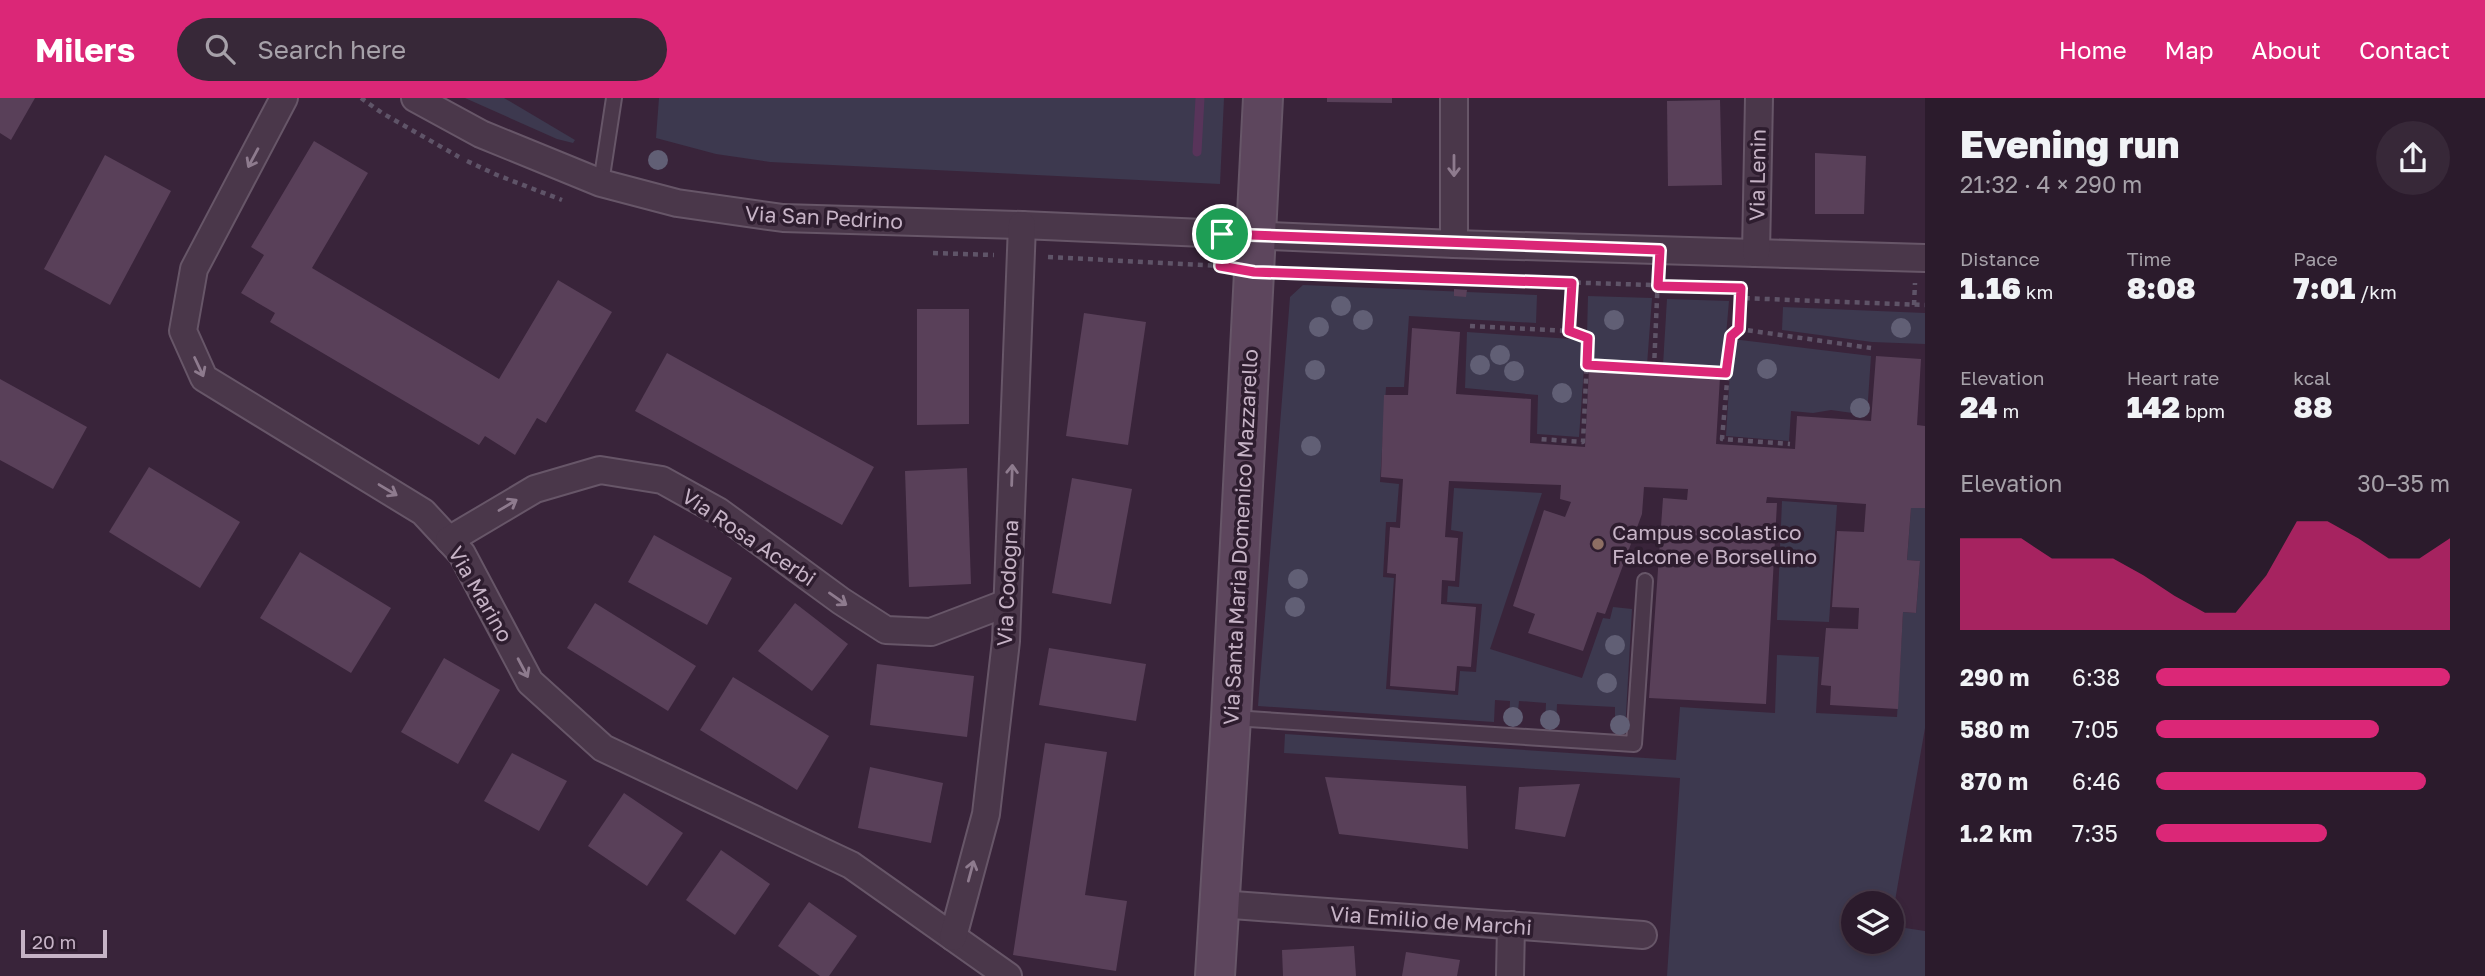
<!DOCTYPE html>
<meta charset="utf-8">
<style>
:root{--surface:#2b1b2c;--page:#372838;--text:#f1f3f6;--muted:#a6a1a9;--line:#473948;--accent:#db2777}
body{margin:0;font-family:"Golos Text",sans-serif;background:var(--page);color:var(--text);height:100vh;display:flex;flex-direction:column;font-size:26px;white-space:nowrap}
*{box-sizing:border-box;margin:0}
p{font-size:23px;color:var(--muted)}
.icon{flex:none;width:38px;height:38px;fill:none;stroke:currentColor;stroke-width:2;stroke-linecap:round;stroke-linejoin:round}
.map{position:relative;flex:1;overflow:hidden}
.panel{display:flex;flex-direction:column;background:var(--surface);width:560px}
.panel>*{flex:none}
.buttons{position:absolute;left:1841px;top:793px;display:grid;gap:14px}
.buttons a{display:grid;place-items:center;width:63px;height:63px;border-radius:50%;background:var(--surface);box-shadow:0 4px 10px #0003,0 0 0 2px var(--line);font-size:35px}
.scale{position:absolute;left:21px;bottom:18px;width:86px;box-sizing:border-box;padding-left:7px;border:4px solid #c6b3c6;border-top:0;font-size:19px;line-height:24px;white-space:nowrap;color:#c6b3c6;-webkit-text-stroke:5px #2e1d2f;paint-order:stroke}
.pin{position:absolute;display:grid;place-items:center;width:60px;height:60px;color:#fff;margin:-30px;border:4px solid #fff;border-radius:50%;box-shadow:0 2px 7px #0007}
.round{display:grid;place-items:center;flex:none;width:74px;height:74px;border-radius:37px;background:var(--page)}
.overview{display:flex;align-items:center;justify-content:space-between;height:119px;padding:0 35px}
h1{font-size:38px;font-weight:800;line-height:52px}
.figures{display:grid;grid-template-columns:repeat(3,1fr);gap:10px;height:119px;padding:7px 35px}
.figures div{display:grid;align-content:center}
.figures b{font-size:30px;font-weight:800}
.figures small{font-size:19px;font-weight:400}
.figures p{font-size:19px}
.chart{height:196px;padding:14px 35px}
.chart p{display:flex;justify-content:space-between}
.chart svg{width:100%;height:126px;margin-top:7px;fill:var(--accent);opacity:.7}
ul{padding:0 35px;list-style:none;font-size:23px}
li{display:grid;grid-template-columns:112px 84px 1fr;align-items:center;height:52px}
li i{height:18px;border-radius:9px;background:var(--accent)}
header{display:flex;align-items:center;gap:42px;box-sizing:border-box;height:98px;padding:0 35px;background:var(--accent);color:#fff}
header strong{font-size:33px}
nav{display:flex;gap:38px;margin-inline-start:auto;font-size:24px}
.search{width:490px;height:63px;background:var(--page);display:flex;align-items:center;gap:18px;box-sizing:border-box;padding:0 24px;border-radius:38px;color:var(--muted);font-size:26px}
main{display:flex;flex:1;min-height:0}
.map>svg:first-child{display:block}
.green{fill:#3d394f}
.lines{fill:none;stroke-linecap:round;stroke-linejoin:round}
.stream{stroke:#58345a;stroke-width:9}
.building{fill:#594059}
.lane-casing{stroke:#675668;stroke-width:18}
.street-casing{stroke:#675668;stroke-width:30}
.secondary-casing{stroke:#675668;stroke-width:42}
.path{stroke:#5f5468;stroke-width:4.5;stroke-dasharray:5 5;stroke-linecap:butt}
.lane{stroke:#4a374a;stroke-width:14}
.street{stroke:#4a374a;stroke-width:26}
.secondary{stroke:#5d465d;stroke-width:38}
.tree{fill:#615f75}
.oneway{stroke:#8e7b8e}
.route-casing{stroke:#fff;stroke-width:14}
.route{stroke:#db2777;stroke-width:9}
.education-dot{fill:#8d6e63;stroke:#2e1d2f;stroke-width:2.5}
.labels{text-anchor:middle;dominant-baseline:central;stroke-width:7;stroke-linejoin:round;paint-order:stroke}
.street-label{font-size:21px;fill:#c6b3c6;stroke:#2e1d2f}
.poi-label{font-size:21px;fill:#c6b3c6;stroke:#2e1d2f;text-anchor:start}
</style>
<header>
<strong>Milers</strong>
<div class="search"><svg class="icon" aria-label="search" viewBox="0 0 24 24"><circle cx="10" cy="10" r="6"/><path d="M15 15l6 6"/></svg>Search here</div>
<nav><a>Home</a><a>Map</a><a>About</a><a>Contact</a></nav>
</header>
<main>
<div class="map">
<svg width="1925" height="878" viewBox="0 0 1925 878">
<rect width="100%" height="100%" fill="#39243a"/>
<g class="green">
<path d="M465 0H504L575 42 573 45 557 41Z"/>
<path d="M659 0H1224L1220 86 770 64 716 56 656 40Z"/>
<path d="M1303 187 1537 197 1536 225 1409 218 1404 289H1386L1380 384 1399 386 1396 424H1386L1383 479 1394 480 1386 591 1458 597 1460 573 1476 574 1482 506 1447 504 1448 488 1459 489 1463 434 1451 432 1454 390 1542 395 1490 551 1582 580 1603 520 1610 521 1613 509 1632 511 1625 633 1615 632V609L1557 606 1556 628 1545 627 1546 605 1519 603 1517 625 1509 624 1510 603 1495 602 1494 624 1258 608 1290 199Z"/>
<path d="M1588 198 1652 200 1647 267 1590 264 1591 238 1587 237Z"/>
<path d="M1667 201 1729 203 1723 272 1663 267Z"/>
<path d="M1783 209 1925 215V246L1872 244 1782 232Z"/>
<path d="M1467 234 1586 242 1579 339 1537 336 1538 297 1465 290Z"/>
<path d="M1732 241 1871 258 1867 317 1831 312 1813 315 1791 313 1789 343 1726 338Z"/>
<path d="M1782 403 1837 407 1829 524 1777 522Z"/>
<path d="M1911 410H1925V630L1892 820V805H1853V844H1892V828L1925 833V878H1667L1680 680 1284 655 1285 636 1676 662 1680 609 1775 615 1777 557 1819 559 1816 615 1897 619 1903 514 1916 515 1920 463 1907 462Z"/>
</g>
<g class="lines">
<path class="stream" d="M1197 54 1200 0"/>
</g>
<g class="building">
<path d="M0 0H35L11 42 0 35Z"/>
<path d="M1327 0H1392V5L1327 4Z"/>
<path d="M1720 2 1722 87 1668 88 1667 3Z"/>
<path d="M314 43 368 75 312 170 499 281 558 182 612 214 546 325 537 320 515 357 485 338 479 347 270 224 275 215 241 195 264 157 251 149Z"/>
<path d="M1815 55 1866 58 1864 116H1815Z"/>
<path d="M105 57 171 93 110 207 44 171Z"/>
<path d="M1454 191 1467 192 1466 199 1454 198Z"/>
<path d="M917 211H969V326L917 327Z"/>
<path d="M1084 215 1146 224 1128 347 1066 338Z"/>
<path d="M1412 230 1460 234 1456 296 1531 301 1530 345 1585 349 1589 271 1720 279 1716 346 1795 351 1797 318 1871 323 1876 258 1921 261 1917 327 1925 328V410H1911L1907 462 1920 463 1916 515 1903 514 1898 611 1830 607 1831 588 1821 587 1826 530 1858 531 1859 510 1832 509 1837 433 1864 434 1866 406 1767 399 1766 405H1777L1766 606 1649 600 1663 400 1687 402 1688 391 1644 389 1642 416 1605 516 1597 514 1583 553 1528 535 1535 516 1513 508 1544 412 1565 419 1571 404 1560 401 1561 387 1449 383 1445 439 1458 440 1455 483 1442 482 1441 506 1476 509 1471 569 1457 568 1455 593 1390 588 1396 476 1387 475 1390 429 1400 430 1403 381 1381 379 1384 297H1408Z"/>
<path d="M667 255 874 369 842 427 635 313Z"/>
<path d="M0 281 87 329 53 391 0 362Z"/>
<path d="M149 369 240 424 200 490 109 434Z"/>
<path d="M967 370 971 486 909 489 905 373Z"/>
<path d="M1072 380 1132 391 1111 506 1052 495Z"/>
<path d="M654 437 732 480 707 527 628 484Z"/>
<path d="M300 454 391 510 351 575 260 520Z"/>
<path d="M595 505 696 568 668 613 567 550Z"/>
<path d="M795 505 848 546 812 593 758 553Z"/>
<path d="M1049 550 1146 566 1136 623 1039 607Z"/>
<path d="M444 560 500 592 458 666 401 634Z"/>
<path d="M877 566 974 578 967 639 870 627Z"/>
<path d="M733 579 829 638 797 692 700 632Z"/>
<path d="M1045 645 1107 654 1085 797 1127 803 1116 873 1013 857Z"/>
<path d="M512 655 567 683 539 733 484 703Z"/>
<path d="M870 669 943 685 931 745 858 730Z"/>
<path d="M1325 679 1466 688 1468 751 1339 736Z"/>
<path d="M1580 686 1565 739 1515 731 1519 689Z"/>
<path d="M624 695 683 735 647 788 588 748Z"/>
<path d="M721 752 770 786 735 837 686 802Z"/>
<path d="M809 804 857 838 829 878H820L778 848Z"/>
<path d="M1354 848 1356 878H1283L1282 852Z"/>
<path d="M1406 854 1460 862 1457 878H1402Z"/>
</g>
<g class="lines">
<defs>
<g id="lane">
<path d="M601 85 614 0"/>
<path d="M1233 620 1634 646 1645 483"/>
</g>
<g id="street">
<path d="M284 0 194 171 183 233 204 280 423 414 462 456 530 584 603 650 851 767 1008 878"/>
<path d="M415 0 481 36 601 85 677 105 783 120 1022 127 1454 146 1925 160"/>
<path d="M1454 146V0"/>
<path d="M1756 155 1759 0"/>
<path d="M449 442 535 391 600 372 662 382 718 413 841 503 886 532 931 534 1007 505"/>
<path d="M1219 806 1643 837"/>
<path d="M953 839 986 716 1006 543 1022 127"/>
<path d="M1510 878 1511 827"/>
</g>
<path id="secondary" d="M1215 878 1231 620 1263 0"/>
</defs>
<use href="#lane" class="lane-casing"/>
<use href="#street" class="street-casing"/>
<use href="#secondary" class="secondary-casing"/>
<g class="path">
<path d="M361 0 382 15 459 59"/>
<path d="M467 63 497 77 562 102"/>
<path d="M933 155 994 157"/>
<path d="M1048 159 1220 168"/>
<path d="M1286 175 1741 190 1740 200 1925 207"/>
<path d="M1740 200 1739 231 1871 250"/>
<path d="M1914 207 1915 185"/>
<path d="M1470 228 1569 233 1588 240 1583 344 1539 341"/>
<path d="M1739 231 1731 238 1722 341 1790 346"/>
<path d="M1569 233 1572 185"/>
<path d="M1587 267 1726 276"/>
<path d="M1654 270 1658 177"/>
</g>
<use href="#lane" class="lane"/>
<use href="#street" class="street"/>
<use href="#secondary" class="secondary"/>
</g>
<g class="tree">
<circle cx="658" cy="62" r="10"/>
<circle cx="1341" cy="208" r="10"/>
<circle cx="1363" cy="222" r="10"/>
<circle cx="1614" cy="222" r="10"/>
<circle cx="1319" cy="229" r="10"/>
<circle cx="1901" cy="230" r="10"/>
<circle cx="1500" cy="257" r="10"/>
<circle cx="1480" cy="267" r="10"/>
<circle cx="1767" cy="271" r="10"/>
<circle cx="1315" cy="272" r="10"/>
<circle cx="1514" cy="273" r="10"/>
<circle cx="1562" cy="295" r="10"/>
<circle cx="1860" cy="310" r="10"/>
<circle cx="1311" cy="348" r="10"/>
<circle cx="1298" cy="481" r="10"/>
<circle cx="1295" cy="509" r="10"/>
<circle cx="1615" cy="547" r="10"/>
<circle cx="1607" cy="585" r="10"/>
<circle cx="1513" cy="619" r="10"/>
<circle cx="1550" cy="622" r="10"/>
<circle cx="1620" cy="627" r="10"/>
</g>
<defs><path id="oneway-shaft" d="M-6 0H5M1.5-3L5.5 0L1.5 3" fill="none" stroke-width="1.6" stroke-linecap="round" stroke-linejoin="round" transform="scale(1.75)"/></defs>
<g class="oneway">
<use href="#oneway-shaft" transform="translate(253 60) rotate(118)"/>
<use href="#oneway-shaft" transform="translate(1454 68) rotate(90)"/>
<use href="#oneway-shaft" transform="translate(199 269) rotate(65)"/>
<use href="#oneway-shaft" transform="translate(1012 377) rotate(-88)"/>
<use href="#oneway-shaft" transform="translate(388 392) rotate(31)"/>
<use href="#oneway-shaft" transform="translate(508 407) rotate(-31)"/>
<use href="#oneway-shaft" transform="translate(838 501) rotate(35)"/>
<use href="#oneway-shaft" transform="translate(523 570) rotate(62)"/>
<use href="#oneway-shaft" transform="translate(971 773) rotate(-75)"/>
</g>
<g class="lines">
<defs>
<path id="route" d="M1222 136 1660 152 1658 188 1741 190 1739 231 1731 238 1726 275 1587 267 1588 240 1569 233 1572 185 1254 174 1220 168Z"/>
</defs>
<use href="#route" class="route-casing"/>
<use href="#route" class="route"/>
</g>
<circle class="education-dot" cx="1598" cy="446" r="7"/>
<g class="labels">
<g class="street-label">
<text transform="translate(1757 77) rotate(-89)">Via Lenin</text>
<text transform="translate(824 119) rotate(3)">Via San Pedrino</text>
<text transform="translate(749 439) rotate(34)">Via Rosa Acerbi</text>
<text transform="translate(1240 439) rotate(-87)">Via Santa Maria Domenico Mazzarello</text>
<text transform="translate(1007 485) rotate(-87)">Via Codogna</text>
<text transform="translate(481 496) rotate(60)">Via Marino</text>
<text transform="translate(1431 822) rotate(4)">Via Emilio de Marchi</text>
</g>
<g class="poi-label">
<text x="1612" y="434">Campus scolastico<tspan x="1612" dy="24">Falcone e Borsellino</tspan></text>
</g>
</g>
</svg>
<div class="buttons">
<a><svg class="icon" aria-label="layers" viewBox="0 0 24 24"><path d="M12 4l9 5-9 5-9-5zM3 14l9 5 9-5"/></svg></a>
</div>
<div class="scale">20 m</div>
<div class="pin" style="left:1222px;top:136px;background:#1e9e55"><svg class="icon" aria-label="arrive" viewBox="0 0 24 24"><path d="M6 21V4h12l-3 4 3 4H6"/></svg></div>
</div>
<section class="panel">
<div class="overview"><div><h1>Evening run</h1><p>21:32 · 4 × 290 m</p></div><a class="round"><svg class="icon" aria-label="share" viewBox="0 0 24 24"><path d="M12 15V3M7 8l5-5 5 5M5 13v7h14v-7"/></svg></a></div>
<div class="figures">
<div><p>Distance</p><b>1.16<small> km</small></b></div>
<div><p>Time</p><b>8:08</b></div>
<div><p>Pace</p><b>7:01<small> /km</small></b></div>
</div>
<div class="figures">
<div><p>Elevation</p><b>24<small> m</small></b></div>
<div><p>Heart rate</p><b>142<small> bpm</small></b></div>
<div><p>kcal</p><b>88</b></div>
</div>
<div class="chart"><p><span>Elevation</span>30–35 m</p>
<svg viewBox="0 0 160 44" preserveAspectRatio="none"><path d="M0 44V12L10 12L20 12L30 19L40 19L50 19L60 25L70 32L80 38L90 38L100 25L110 6L120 6L130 12L140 19L150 19L160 12V44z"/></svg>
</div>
<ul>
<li><b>290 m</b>6:38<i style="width:100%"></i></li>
<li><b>580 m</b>7:05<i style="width:76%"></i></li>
<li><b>870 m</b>6:46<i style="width:92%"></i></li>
<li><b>1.2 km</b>7:35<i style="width:58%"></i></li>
</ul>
</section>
</main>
